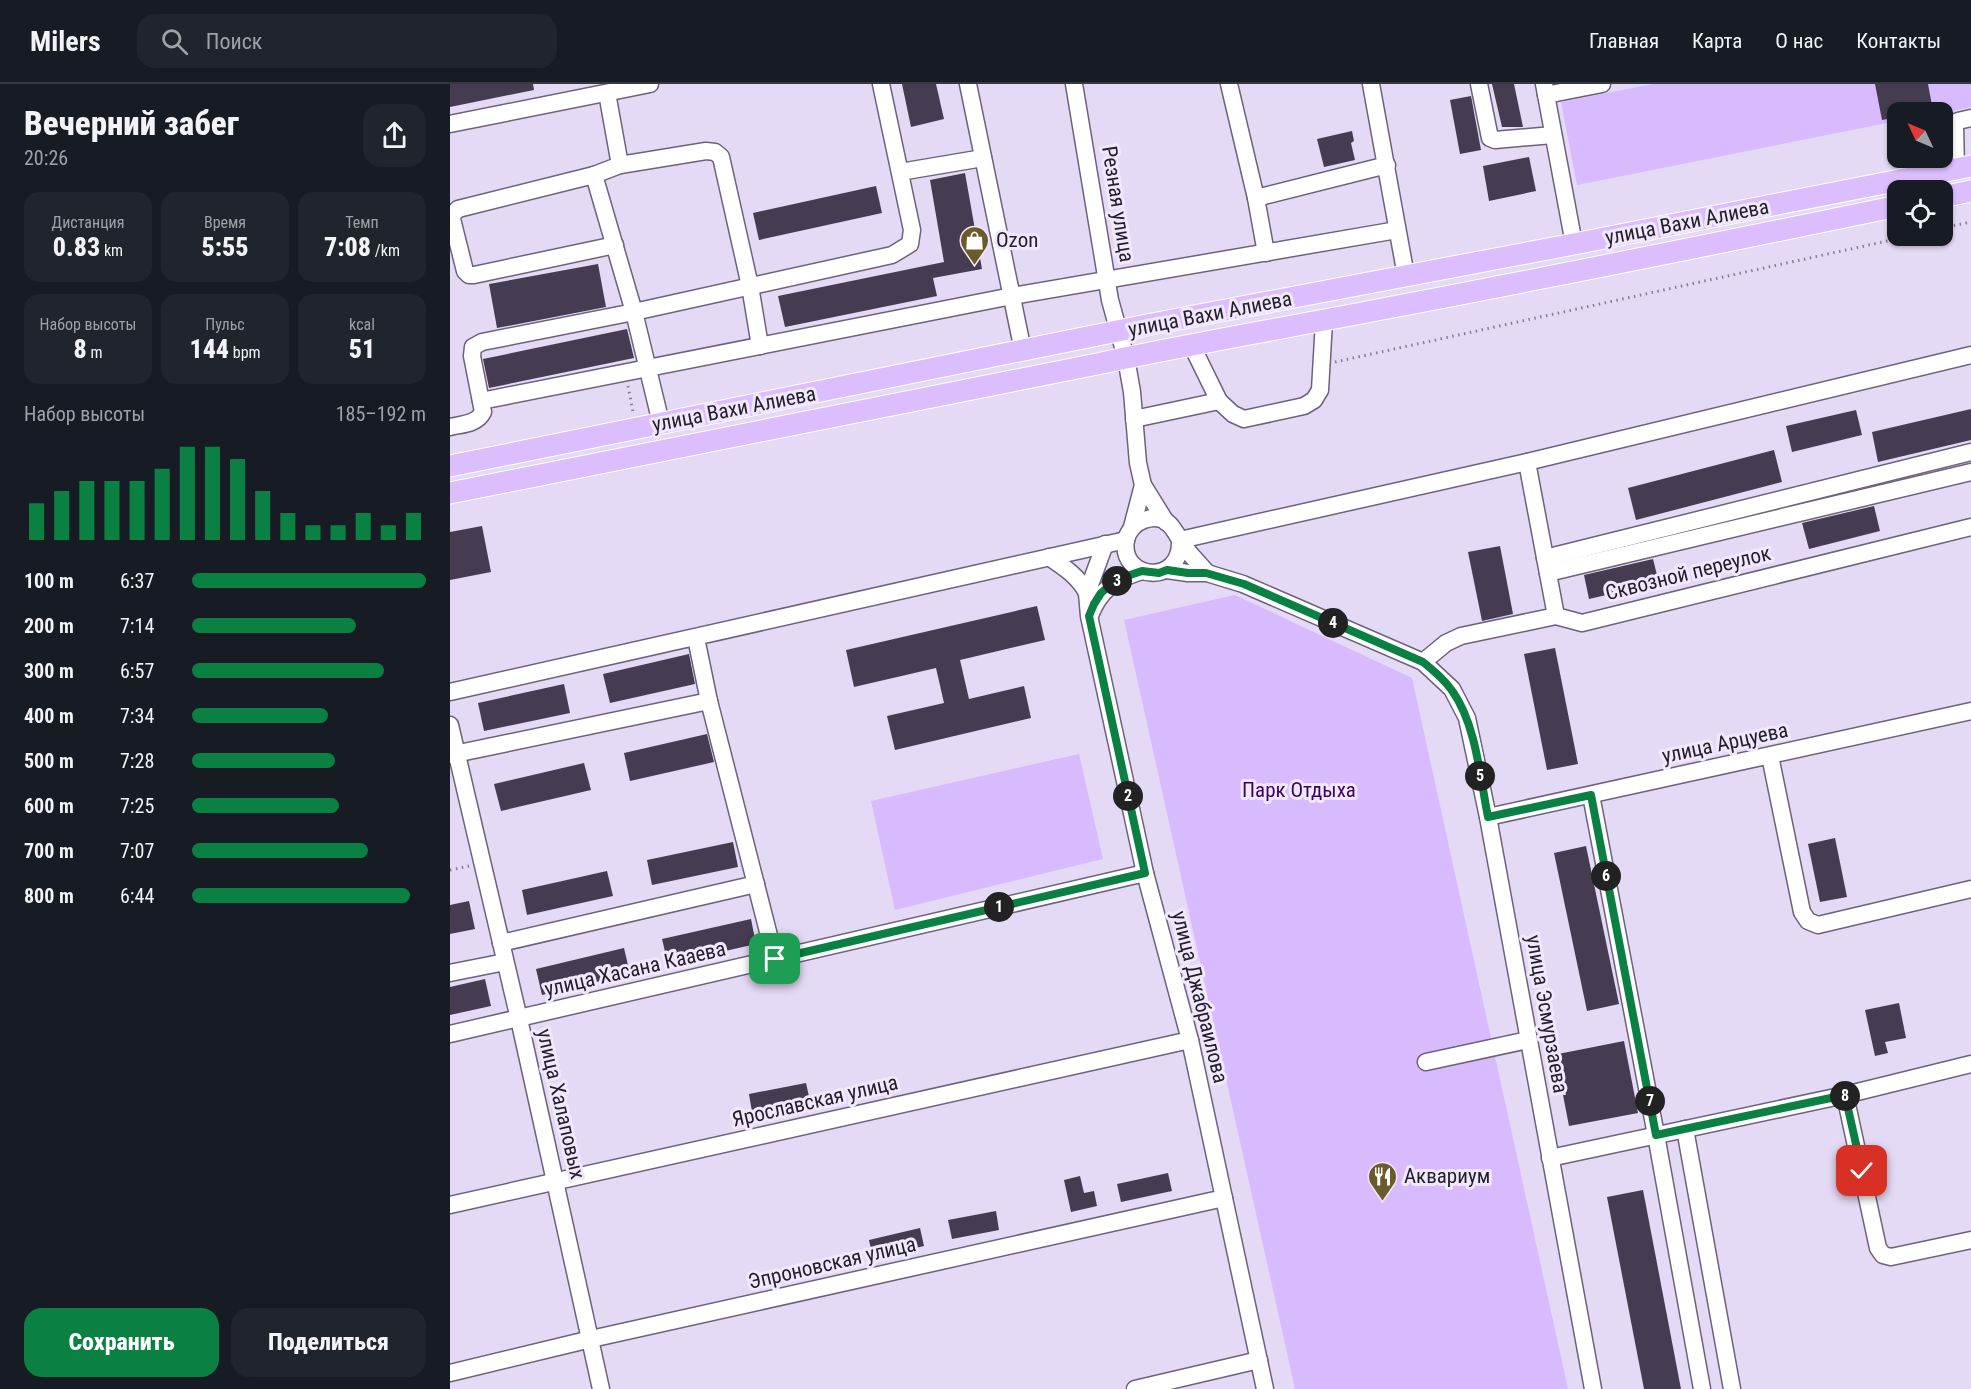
<!DOCTYPE html>
<html lang="ru">
<meta charset="utf-8">
<style>
:root{--surface:#171b24;--page:#20242c;--text:#f1f3f6;--muted:#9ea1a6;--line:#363941;--accent:#0b8043}
body{margin:0;font-family:"Roboto Condensed",sans-serif;background:var(--page);color:var(--text);height:100vh;display:flex;flex-direction:column;font-size:22px;white-space:nowrap}
*{box-sizing:border-box;margin:0}
p{font-size:20px;color:var(--muted)}
.icon{flex:none;width:33px;height:33px;fill:none;stroke:currentColor;stroke-width:2;stroke-linecap:round;stroke-linejoin:round}
.map{position:relative;flex:1;overflow:hidden}
.details{display:flex;flex-direction:column;background:var(--surface);width:450px}
.details>*{flex:none}
.needle{width:39px;rotate:314deg}
.controls{position:absolute;left:1437px;top:18px;display:grid;gap:12px}
.controls a{display:grid;place-items:center;width:66px;height:66px;border-radius:12px;background:var(--surface);box-shadow:0 2px 4px #0004;font-size:30px}
.pin{position:absolute;display:grid;place-items:center;width:51px;height:51px;color:#fff;margin:-26px;border-radius:12px;box-shadow:0 3px 9px #0006}
.km{position:absolute;width:30px;height:30px;margin:-15px;border-radius:50%;background:#222;color:#fff;font-size:16px;line-height:30px;text-align:center}
.round{display:grid;place-items:center;flex:none;width:63px;height:63px;border-radius:18px;background:var(--page)}
.head{display:flex;align-items:center;justify-content:space-between;height:102px;padding:0 24px}
h1{font-size:33px;font-weight:800;line-height:45px}
.stats{display:grid;grid-template-columns:repeat(3,1fr);gap:9px;height:102px;padding:6px 24px}
.stats div{display:grid;align-content:center;border-radius:15px;background:var(--page);text-align:center}
.stats b{font-size:26px;font-weight:800}
.stats small{font-size:16px;font-weight:400}
.stats p{font-size:16px}
.chart{height:168px;padding:12px 24px}
.chart p{display:flex;justify-content:space-between}
.chart svg{width:100%;height:108px;margin-top:6px;stroke:var(--accent);stroke-width:6}
.action{display:flex;gap:12px;margin-top:auto;padding:12px 24px}
.action a{flex:1;height:69px;border-radius:18px;background:var(--accent);color:#fff;font-size:24px;font-weight:800;line-height:69px;text-align:center}
.action a+a{background:var(--page);color:var(--text)}
ul{padding:0 24px;list-style:none;font-size:20px}
li{display:grid;grid-template-columns:96px 72px 1fr;align-items:center;height:45px}
li i{height:15px;border-radius:8px;background:var(--accent)}
header{display:flex;align-items:center;gap:36px;box-sizing:border-box;height:84px;padding:0 30px;background:var(--surface);border-bottom:2px solid var(--line)}
header strong{font-size:28px}
nav{display:flex;gap:33px;margin-inline-start:auto;font-size:21px}
.search{width:420px;height:54px;background:var(--page);display:flex;align-items:center;gap:15px;box-sizing:border-box;padding:0 21px;border-radius:18px;color:var(--muted);font-size:22px}
main{display:flex;flex:1;min-height:0}
.map>svg:first-child{display:block}
.green{fill:#d8bafe}
.building{fill:#453c52}
.lines{fill:none;stroke-linecap:round;stroke-linejoin:round}
.minor-casing{stroke:#6d627a;stroke-width:19}
.major-casing{stroke:#fff;stroke-width:23}
.path{stroke:#857d90;stroke-width:3;stroke-dasharray:1.5 4.5;stroke-linecap:butt}
.minor{stroke:#fff;stroke-width:16}
.major{stroke:#dcbefe;stroke-width:21}
.route-casing{stroke:#fff;stroke-width:12}
.route{stroke:#0b8043;stroke-width:8}
.labels{text-anchor:middle;dominant-baseline:central;stroke-width:6;stroke-linejoin:round;paint-order:stroke}
.street-label{font-size:21px;fill:#24202a;stroke:#f1e8fe}
.poi-label{font-size:21px;fill:#24202a;stroke:#f1e8fe;text-anchor:start}
.park-label{font-size:21px;fill:#3c0262;stroke:#f1e8fe}
</style>
<header>
<strong>Milers</strong>
<div class="search"><svg class="icon" aria-label="search" viewBox="0 0 24 24"><circle cx="10" cy="10" r="6"/><path d="M15 15l6 6"/></svg>Поиск</div>
<nav><a>Главная</a><a>Карта</a><a>О нас</a><a>Контакты</a></nav>
</header>
<main>
<section class="details">
<div class="head"><div><h1>Вечерний забег</h1><p>20:26</p></div><a class="round"><svg class="icon" aria-label="share" viewBox="0 0 24 24"><path d="M12 15V3M7 8l5-5 5 5M5 13v7h14v-7"/></svg></a></div>
<div class="stats">
<div><p>Дистанция</p><b>0.83<small> km</small></b></div>
<div><p>Время</p><b>5:55</b></div>
<div><p>Темп</p><b>7:08<small> /km</small></b></div>
</div>
<div class="stats">
<div><p>Набор высоты</p><b>8<small> m</small></b></div>
<div><p>Пульс</p><b>144<small> bpm</small></b></div>
<div><p>kcal</p><b>51</b></div>
</div>
<div class="chart"><p><span>Набор высоты</span>185–192 m</p>
<svg viewBox="0 0 160 44" preserveAspectRatio="none"><path d="M5 44V29M15 44V24M25 44V20M35 44V20M45 44V20M55 44V15M65 44V6M75 44V6M85 44V11M95 44V24M105 44V33M115 44V38M125 44V38M135 44V33M145 44V38M155 44V33"/></svg>
</div>
<ul>
<li><b>100 m</b>6:37<i style="width:100%"></i></li>
<li><b>200 m</b>7:14<i style="width:70%"></i></li>
<li><b>300 m</b>6:57<i style="width:82%"></i></li>
<li><b>400 m</b>7:34<i style="width:58%"></i></li>
<li><b>500 m</b>7:28<i style="width:61%"></i></li>
<li><b>600 m</b>7:25<i style="width:63%"></i></li>
<li><b>700 m</b>7:07<i style="width:75%"></i></li>
<li><b>800 m</b>6:44<i style="width:93%"></i></li>
</ul>
<div class="action"><a>Сохранить</a><a>Поделиться</a></div>
</section>
<div class="map">
<svg width="1521" height="1305" viewBox="0 0 1521 1305">
<rect width="100%" height="100%" fill="#e5daf5"/>
<g class="green">
<path d="M1203 0H1521V23L1493 29 1448 28 1447 37 1127 101 1111 18Z"/>
<path d="M785 511 962 594 1118 1305H845L674 536Z"/>
<path d="M629 670 653 775 445 826 421 717Z"/>
</g>
<g class="building">
<path d="M0 0H83L84 6 0 23Z"/>
<path d="M452 0H486L494 35 461 43Z"/>
<path d="M1042 0H1064L1073 43H1052Z"/>
<path d="M1425 0H1478L1483 27 1448 28V33L1432 36Z"/>
<path d="M1021 12 1031 66 1010 70 1000 16Z"/>
<path d="M902 47 904 57 901 59 905 76 874 83 867 55Z"/>
<path d="M1079 73 1086 107 1039 117 1033 82Z"/>
<path d="M515 89 532 185 483 194 487 212 335 243 328 212 494 178 480 96Z"/>
<path d="M426 102 432 129 309 156 303 129Z"/>
<path d="M148 180 156 223 47 244 39 200Z"/>
<path d="M177 245 184 274 39 304 33 275Z"/>
<path d="M1521 325V356L1428 378 1422 348Z"/>
<path d="M1406 326 1412 351 1342 368 1336 342Z"/>
<path d="M1324 366 1332 398 1186 436 1178 404Z"/>
<path d="M1424 422 1430 447 1359 465 1352 439Z"/>
<path d="M32 442 41 488 0 496V448Z"/>
<path d="M1050 462 1063 530 1032 537 1018 468Z"/>
<path d="M1203 475 1209 499 1139 515 1134 491Z"/>
<path d="M587 522 595 556 510 576 519 615 574 602 581 634 445 666 437 632 494 619 486 584 404 603 396 566Z"/>
<path d="M1105 564 1128 680 1097 686 1074 570Z"/>
<path d="M239 570 245 600 160 619 153 590Z"/>
<path d="M114 600 120 629 34 647 28 619Z"/>
<path d="M257 650 264 678 180 697 174 669Z"/>
<path d="M134 679 141 706 51 727 44 700Z"/>
<path d="M1385 754 1397 813 1370 818 1358 760Z"/>
<path d="M283 758 288 783 202 801 197 776Z"/>
<path d="M1136 762 1169 920 1137 927 1104 769Z"/>
<path d="M157 787 163 812 77 831 72 806Z"/>
<path d="M19 817 25 845 0 850V821Z"/>
<path d="M301 835 306 860 218 880 212 855Z"/>
<path d="M174 864 180 890 92 911 86 885Z"/>
<path d="M35 895 41 922 0 931V903Z"/>
<path d="M1449 919 1456 954 1435 958 1438 969 1425 972 1415 926Z"/>
<path d="M1174 957 1188 1029 1119 1042 1113 1011H1116L1108 970Z"/>
<path d="M356 999 360 1017 302 1028 299 1010Z"/>
<path d="M718 1089 722 1107 671 1118 667 1100Z"/>
<path d="M630 1092 634 1109 644 1107 647 1122 621 1128 614 1096Z"/>
<path d="M1193 1106 1231 1305H1194L1157 1113Z"/>
<path d="M546 1127 549 1146 502 1155 498 1136Z"/>
<path d="M470 1144 474 1162 423 1174 419 1156Z"/>
</g>
<g class="lines">
<defs>
<g id="minor">
<path d="M518 0 573 267"/>
<path d="M624 0 660 216 676 274 682 308 688 379 693 401 716 438"/>
<path d="M779 0 806 114 937 81"/>
<path d="M921 0 956 192"/>
<path d="M1029 0 1040 54 1045 56 1103 51"/>
<path d="M1094 0 1124 160"/>
<path d="M157 9 170 81 256 67 265 68 271 73 300 202 310 262"/>
<path d="M1096 11 1152 0"/>
<path d="M0 40 200 0"/>
<path d="M170 81 144 91 184 228 211 339"/>
<path d="M1506 85 1505 40 1508 37 1521 34"/>
<path d="M450 88 533 74"/>
<path d="M144 91 8 125 3 130 2 135 15 187 19 191H24L165 161"/>
<path d="M806 114 816 169"/>
<path d="M741 260 769 317 783 330 794 335 854 322 864 316 870 306 874 237"/>
<path d="M31 317 562 212 947 146"/>
<path d="M684 335 769 317"/>
<path d="M0 343C13 340 27 340 33 328L22 272 23 263 32 258 184 228 442 171 460 160 462 146 431 0"/>
<path d="M1077 378 1106 532"/>
<path d="M682 443 693 401"/>
<path d="M730 456 1077 378 1521 271"/>
<path d="M730 456C732 503 669 496 676 456 678 447 685 439 694 436 714 429 722 441 730 456 737 468 748 478 757 489"/>
<path d="M655 460 637 509 639 532 695 789 740 956 815 1305"/>
<path d="M599 473C614 483 629 493 637 509"/>
<path d="M1095 474 1521 368"/>
<path d="M717 486 738 489H757L793 500 973 578 1002 605 1017 634 1038 733 1143 1305"/>
<path d="M1098 489 1521 388"/>
<path d="M640 532C649 506 666 495 692 487"/>
<path d="M246 554 259 617 325 875"/>
<path d="M973 578 996 559 1011 552 1106 532 1132 539 1521 443"/>
<path d="M0 608 676 456"/>
<path d="M0 641 69 935 151 1305"/>
<path d="M0 671 259 617"/>
<path d="M1320 672 1352 828 1358 837 1368 841 1521 805"/>
<path d="M1141 711 1206 1051 1252 1305"/>
<path d="M1038 733 1521 627"/>
<path d="M51 859 306 800"/>
<path d="M0 889 55 878"/>
<path d="M0 950 695 789"/>
<path d="M976 978 1078 956"/>
<path d="M1395 1011 1428 1164 1433 1171 1441 1173 1521 1156"/>
<path d="M1235 1045 1282 1305"/>
<path d="M1100 1074 1395 1011 1521 980"/>
<path d="M0 1121 740 956"/>
<path d="M0 1289 141 1255 774 1114"/>
<path d="M685 1305 809 1276"/>
</g>
<g id="major">
<path d="M1492 113 1521 107"/>
<path d="M0 382 702 240 1124 160 1521 82"/>
<path d="M0 409 647 280C740 260 834 244 927 226 1101 193 1274 158 1448 122"/>
</g>
</defs>
<use href="#minor" class="minor-casing"/>
<use href="#major" class="major-casing"/>
<g class="path">
<path d="M1492 144 1521 138"/>
<path d="M885 278 1460 152"/>
<path d="M178 302 183 328"/>
<path d="M0 786 19 782"/>
</g>
<use href="#minor" class="minor"/>
<use href="#major" class="major"/>
</g>
<g class="lines">
<defs>
<path id="route" d="M325 875 695 789 639 532 644 520 651 509 665 497 677 492 692 487 709 489 717 486 738 489H756L794 500 973 578C984 587 995 596 1003 608 1026 641 1030 693 1038 733L1141 711 1206 1051 1395 1011 1412 1087"/>
</defs>
<use href="#route" class="route-casing"/>
<use href="#route" class="route"/>
</g>
<defs>
<symbol id="shop-pin" viewBox="-11 -11 22 30"><path d="M0 17L-7.5 6A9.5 9.5 0 1 1 7.5 6Z" fill="#6a5c29" stroke="#f1e8fe"/><path d="M-5-2.5h2.3a2.7 3.5 0 0 1 5.4 0H5L5.5 6h-11ZM-1.5-2.5h3a1.5 2.3 0 0 0-3 0Z" fill="#fff"/></symbol>
<symbol id="restaurant-pin" viewBox="-11 -11 22 30"><path d="M0 17L-7.5 6A9.5 9.5 0 1 1 7.5 6Z" fill="#6a5c29" stroke="#f1e8fe"/><path d="M-5-6h1v4h1v-4h1v4h1v-4h1v5L-1.5 .5V6h-2V.5L-5-1ZM5-6V6H3V1.5H1.5Q1.5-4 5-6Z" fill="#fff"/></symbol>
</defs>
<g fill-rule="evenodd">
<use href="#shop-pin" x="508" y="140" width="33" height="45"/>
<use href="#restaurant-pin" x="916" y="1076" width="33" height="45"/>
</g>
<g class="labels">
<g class="street-label">
<text transform="translate(668 120) rotate(81)">Резная улица</text>
<text transform="translate(1237 138) rotate(-11)">улица Вахи Алиева</text>
<text transform="translate(760 230) rotate(-11)">улица Вахи Алиева</text>
<text transform="translate(284 325) rotate(-11)">улица Вахи Алиева</text>
<text transform="translate(1238 489) rotate(-14)">Сквозной переулок</text>
<text transform="translate(1275 659) rotate(-12)">улица Арцуева</text>
<text transform="translate(185 885) rotate(-13)">улица Хасана Кааева</text>
<text transform="translate(750 913) rotate(76)">улица Джабраилова</text>
<text transform="translate(1097 930) rotate(80)">улица Эсмурзаева</text>
<text transform="translate(365 1017) rotate(-13)">Ярославская улица</text>
<text transform="translate(111 1020) rotate(77)">улица Халаповых</text>
<text transform="translate(382 1179) rotate(-13)">Эпроновская улица</text>
</g>
<g class="poi-label">
<text x="546" y="156">Ozon</text>
<text x="954" y="1092">Аквариум</text>
</g>
<g class="park-label">
<text x="849" y="706">Парк Отдыха</text>
</g>
</g>
</svg>
<div class="controls">
<a><svg class="needle" viewBox="-14 -14 28 28"><path d="M0-13l5 13h-10z" fill="#e53935"/><path d="M0 13l5-13h-10z" fill="#9ea1a6"/></svg></a>
<a><svg class="icon" aria-label="locate" viewBox="0 0 24 24"><circle cx="12" cy="12" r="6"/><path d="M12 2v4M12 18v4M2 12h4M18 12h4"/></svg></a>
</div>
<div class="pin" style="left:325px;top:875px;background:#1e9e55"><svg class="icon" aria-label="arrive" viewBox="0 0 24 24"><path d="M6 21V4h12l-3 4 3 4H6"/></svg></div>
<div class="pin" style="left:1412px;top:1087px;background:#d93025"><svg class="icon" aria-label="check" viewBox="0 0 24 24"><path d="M5 12l5 5 9-10"/></svg></div>
<b class="km" style="left:549px;top:823px">1</b>
<b class="km" style="left:678px;top:712px">2</b>
<b class="km" style="left:667px;top:497px">3</b>
<b class="km" style="left:883px;top:539px">4</b>
<b class="km" style="left:1030px;top:692px">5</b>
<b class="km" style="left:1156px;top:792px">6</b>
<b class="km" style="left:1200px;top:1017px">7</b>
<b class="km" style="left:1395px;top:1012px">8</b>
</div>
</main>
